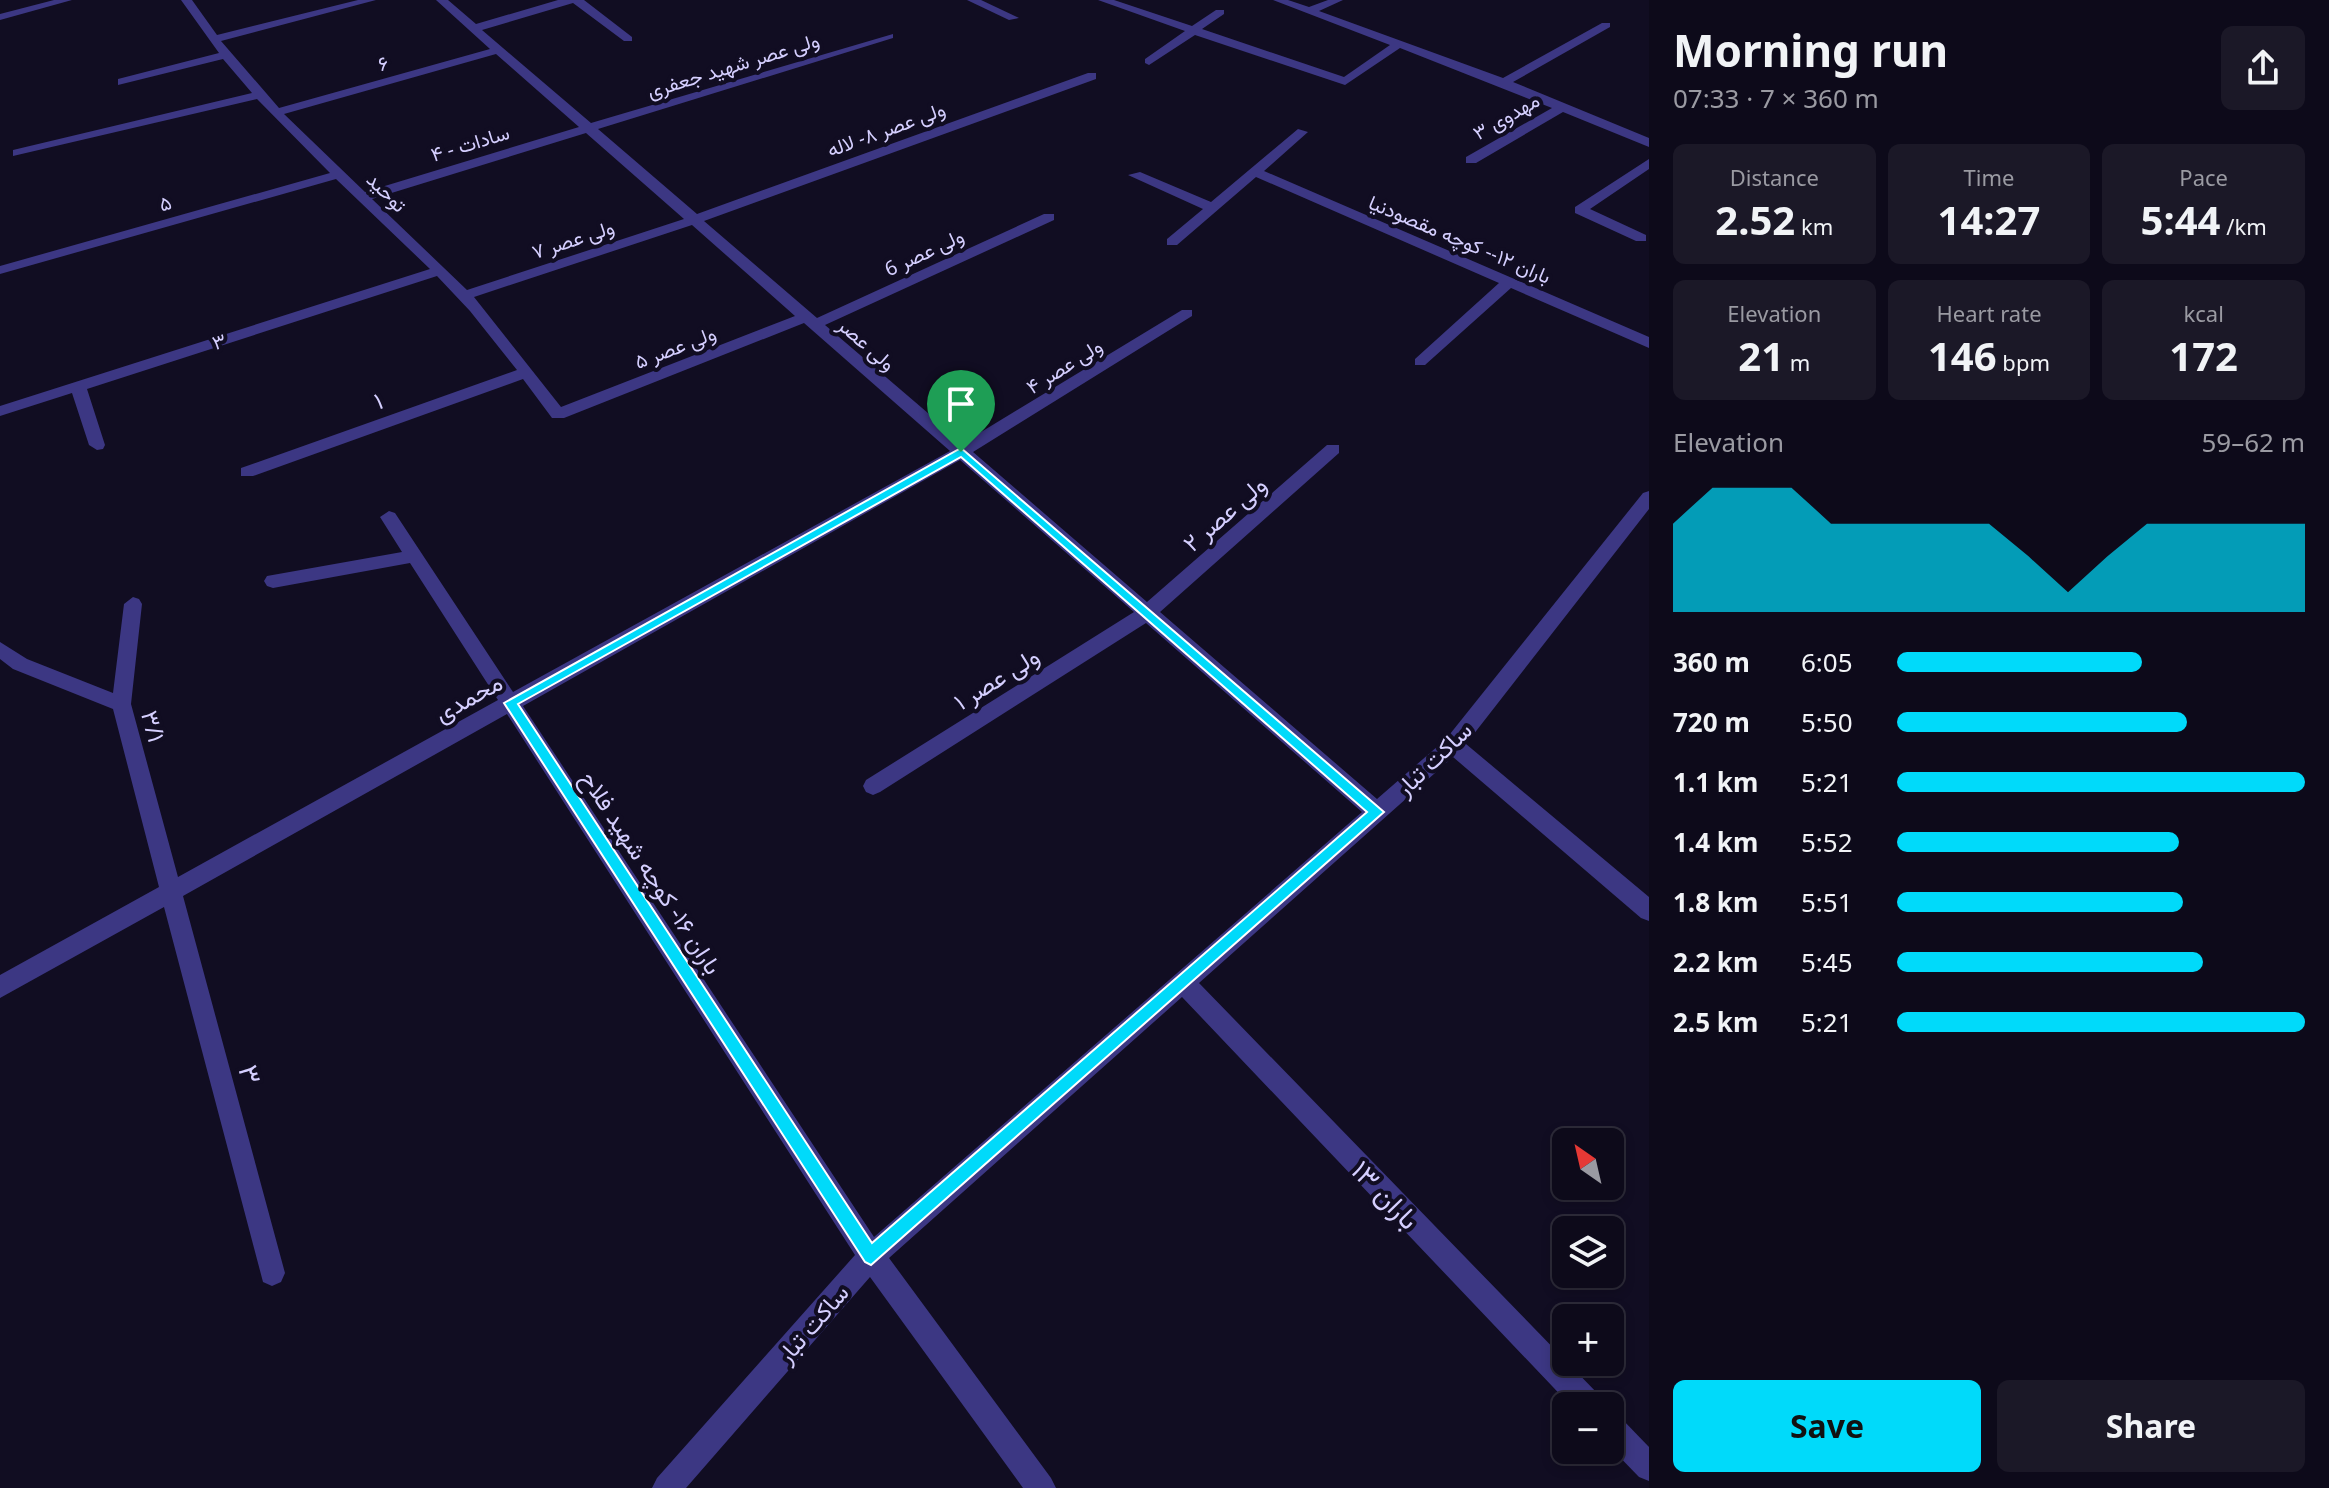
<!DOCTYPE html>
<meta charset="utf-8">
<style>
:root{--surface:#0d0a1a;--page:#1b1827;--text:#f1f3f6;--muted:#9a9aa2;--line:#2d2b39;--accent:#00dafa}
body{margin:0;font-family:"Noto Sans",Vazirmatn,sans-serif;background:var(--page);color:var(--text);height:100vh;display:flex;flex-direction:column;font-size:30px;white-space:nowrap}
*{box-sizing:border-box;margin:0}
p{font-size:26px;color:var(--muted)}
.icon{flex:none;width:44px;height:44px;fill:none;stroke:currentColor;stroke-width:2;stroke-linecap:round;stroke-linejoin:round}
.map{position:relative;flex:1;overflow:hidden}
.drawer{display:flex;flex-direction:column;background:var(--surface);width:680px}
.drawer>*{flex:none}
.needle{width:52px;rotate:326deg}
.fabs{position:absolute;left:1552px;top:1128px;display:grid;gap:16px}
.fabs a{display:grid;place-items:center;width:72px;height:72px;border-radius:12px;background:var(--surface);box-shadow:0 4px 12px #0003,0 0 0 2px var(--line);font-size:40px}
.pin{position:absolute;display:grid;place-items:center;width:68px;height:68px;color:#fff;margin:-82px -34px;border-radius:50% 50% 50% 0;rotate:-45deg;box-shadow:0 0 8px #0007}
.pin .icon{rotate:45deg}
.round{display:grid;place-items:center;flex:none;width:84px;height:84px;border-radius:12px;background:var(--page)}
.summary{display:flex;align-items:center;justify-content:space-between;height:136px;padding:0 24px}
h1{font-size:44px;font-weight:700;line-height:60px}
.stats{display:grid;grid-template-columns:repeat(3,1fr);gap:12px;height:136px;padding:8px 24px}
.stats div{display:grid;align-content:center;border-radius:12px;background:var(--page);text-align:center}
.stats b{font-size:40px;font-weight:700}
.stats small{font-size:22px;font-weight:400}
.stats p{font-size:22px}
.chart{height:224px;padding:16px 24px}
.chart p{display:flex;justify-content:space-between}
.chart svg{width:100%;height:144px;margin-top:8px;fill:var(--accent);opacity:.7}
.primary-button{display:flex;gap:16px;margin-top:auto;padding:16px 24px}
.primary-button a{flex:1;height:92px;border-radius:12px;background:var(--accent);color:#111;font-size:32px;font-weight:700;line-height:92px;text-align:center}
.primary-button a+a{background:var(--page);color:var(--text)}
ul{padding:0 24px;list-style:none;font-size:26px}
li{display:grid;grid-template-columns:128px 96px 1fr;align-items:center;height:60px}
li i{height:20px;border-radius:10px;background:var(--accent)}
main{display:flex;flex:1;min-height:0}
.map>svg:first-child{display:block}
.lines{fill:none;stroke-linecap:round;stroke-linejoin:round}
.minor{fill:#3c3783;fill-rule:evenodd}
.tertiary{fill:#3c3783;fill-rule:evenodd}
.route{fill:#00dafa;stroke:#fff;stroke-width:2;fill-rule:evenodd}
.labels{text-anchor:middle;dominant-baseline:central;stroke-width:8;stroke-linejoin:round;paint-order:stroke}
.far-street-label{font-size:20px;fill:#d5cfff;stroke:#110d22}
.street-label{font-size:24px;fill:#d5cfff;stroke:#110d22}
.near-street-label{font-size:28px;fill:#d5cfff;stroke:#110d22}
</style>
<main>
<div class="map">
<svg width="1649" height="1488" viewBox="0 0 1649 1488">
<rect width="100%" height="100%" fill="#110d22"/>
<g class="lines">
<g class="minor">
<path d="M181 0H192L217 35 358 0H376L221 41 279 108 490 49 436 0H448L476 24 558 0H584L632 37V41H624L573 3 482 30 591 123 893 34V38L598 129 697 214 1088 73H1096V79L704 221 817 318 1044 214H1054V220L825 325 963 443 1182 310H1192V316L973 452 1147 602 1327 445H1339V453L1160 612 1377 799 1446 739 1643 493 1649 491V509L1466 744 1649 897V921L1641 918 1453 757 1199 983 1600 1396 1604 1406H1571L1182 997 889 1258 1051 1478 1056 1488H1023L870 1277 686 1488H652L657 1478 855 1255 507 714 183 896 285 1273 281 1282 272 1286 263 1282 164 907 0 998V975L159 887 113 709 13 669 0 659V642L27 659 113 693 124 604 133 597 139 599 142 604 131 704 178 877 498 700 410 563 273 588 267 586 264 581 267 576 402 552 380 517 389 511 395 513 513 692 950 451 804 323 564 418H552L523 379 253 476H241V468L517 370 470 311 437 276 87 389 105 445 103 449 97 450 89 445 72 393 0 416V406L430 269 336 179 0 274V266L330 173 257 99 13 156V150L252 93 223 59 118 85V79L219 53ZM496 54 579 127 365 192 284 114ZM586 133 684 219 467 290 372 199ZM692 225 795 316 561 407 474 297ZM960 460 1134 612 866 780 863 786 866 792 873 795 880 792 1146 623 1362 812 874 1237 523 706Z"/>
<path d="M967 0H981L1019 18 1009 20Z"/>
<path d="M1098 0H1114L1192 26 1216 10H1224V14L1202 29 1344 77 1390 45 1273 0H1288L1309 7 1328 0H1343L1319 11 1503 78 1602 23H1610V27L1513 82 1649 138V147L1563 112 1476 163H1466V157L1552 108 1400 48 1345 85 1195 35 1149 65 1145 63V59L1185 31Z"/>
<path d="M1298 129 1308 132 1264 171 1649 337V348L1511 288 1425 365H1415V359L1499 283 1256 177 1177 245H1167V239L1203 209 1128 175 1140 172 1211 202Z"/>
<path d="M1649 159V169L1590 209 1646 235V241H1636L1575 213V207Z"/>
<path d="M1610 1413 1620 1417 1649 1447V1481L1639 1477 1610 1447Z"/>
</g>
<path class="tertiary" d="M54 0H72L0 20V14Z"/>
</g>
<path class="route" d="M961 448 1384 812 871 1265 865 1262 504 703ZM961 457 1367 812 872 1243 518 704Z"/>
<g class="labels">
<g class="far-street-label">
<text transform="translate(383 63) rotate(-16)">۶</text>
<text transform="translate(733 65) rotate(-17)">ولی عصر شهید جعفری</text>
<text transform="translate(1506 116) rotate(-30)">مهدوی ۳</text>
<text transform="translate(886 129) rotate(-20)">ولی عصر ۸- لاله</text>
<text transform="translate(470 143) rotate(-17)">۴ - سادات</text>
<text transform="translate(387 192) rotate(45)">توحید</text>
<text transform="translate(165 203) rotate(-16)">۵</text>
<text transform="translate(573 239) rotate(-18)">ولی عصر ۷</text>
<text transform="translate(1460 239) rotate(23)">باران ۱۲-- كوچه مقصودنيا</text>
<text transform="translate(924 252) rotate(-25)">ولی عصر 6</text>
<text transform="translate(219 341) rotate(-18)">۳</text>
<text transform="translate(867 344) rotate(41)">ولی عصر</text>
<text transform="translate(675 347) rotate(-21)">ولی عصر ۵</text>
<text transform="translate(1064 366) rotate(-32)">ولی عصر ۴</text>
</g>
<g class="street-label">
<text transform="translate(378 400) rotate(-20)">۱</text>
<text transform="translate(1224 513) rotate(-41)">ولی عصر ۲</text>
<text transform="translate(996 678) rotate(-32)">ولی عصر ۱</text>
<text transform="translate(468 697) rotate(-29)">محمدی</text>
<text transform="translate(154 726) rotate(75)">۳/۱</text>
<text transform="translate(1433 758) rotate(-44)">ساکت تبار</text>
<text transform="translate(652 872) rotate(57)">باران ۱۶- کوچه شهید فلاح</text>
<text transform="translate(812 1323) rotate(-49)">ساکت تبار</text>
</g>
<g class="near-street-label">
<text transform="translate(251 1074) rotate(75)">۳</text>
<text transform="translate(1386 1194) rotate(46)">باران ۱۳</text>
</g>
</g>
</svg>
<div class="fabs">
<a><svg class="needle" viewBox="-14 -14 28 28"><path d="M0-13l5 13h-10z" fill="#e53935"/><path d="M0 13l5-13h-10z" fill="#9a9aa2"/></svg></a>
<a><svg class="icon" aria-label="layers" viewBox="0 0 24 24"><path d="M12 4l9 5-9 5-9-5zM3 14l9 5 9-5"/></svg></a>
<a>+</a>
<a>−</a>
</div>
<div class="pin" style="left:961px;top:452px;background:#1e9e55"><svg class="icon" aria-label="arrive" viewBox="0 0 24 24"><path d="M6 21V4h12l-3 4 3 4H6"/></svg></div>
</div>
<section class="drawer">
<div class="summary"><div><h1>Morning run</h1><p>07:33 · 7 × 360 m</p></div><a class="round"><svg class="icon" aria-label="share" viewBox="0 0 24 24"><path d="M12 15V3M7 8l5-5 5 5M5 13v7h14v-7"/></svg></a></div>
<div class="stats">
<div><p>Distance</p><b>2.52<small> km</small></b></div>
<div><p>Time</p><b>14:27</b></div>
<div><p>Pace</p><b>5:44<small> /km</small></b></div>
</div>
<div class="stats">
<div><p>Elevation</p><b>21<small> m</small></b></div>
<div><p>Heart rate</p><b>146<small> bpm</small></b></div>
<div><p>kcal</p><b>172</b></div>
</div>
<div class="chart"><p><span>Elevation</span>59–62 m</p>
<svg viewBox="0 0 160 44" preserveAspectRatio="none"><path d="M0 44V17L10 6L20 6L30 6L40 17L50 17L60 17L70 17L80 17L90 27L100 38L110 27L120 17L130 17L140 17L150 17L160 17V44z"/></svg>
</div>
<ul>
<li><b>360 m</b>6:05<i style="width:60%"></i></li>
<li><b>720 m</b>5:50<i style="width:71%"></i></li>
<li><b>1.1 km</b>5:21<i style="width:100%"></i></li>
<li><b>1.4 km</b>5:52<i style="width:69%"></i></li>
<li><b>1.8 km</b>5:51<i style="width:70%"></i></li>
<li><b>2.2 km</b>5:45<i style="width:75%"></i></li>
<li><b>2.5 km</b>5:21<i style="width:100%"></i></li>
</ul>
<div class="primary-button"><a>Save</a><a>Share</a></div>
</section>
</main>
